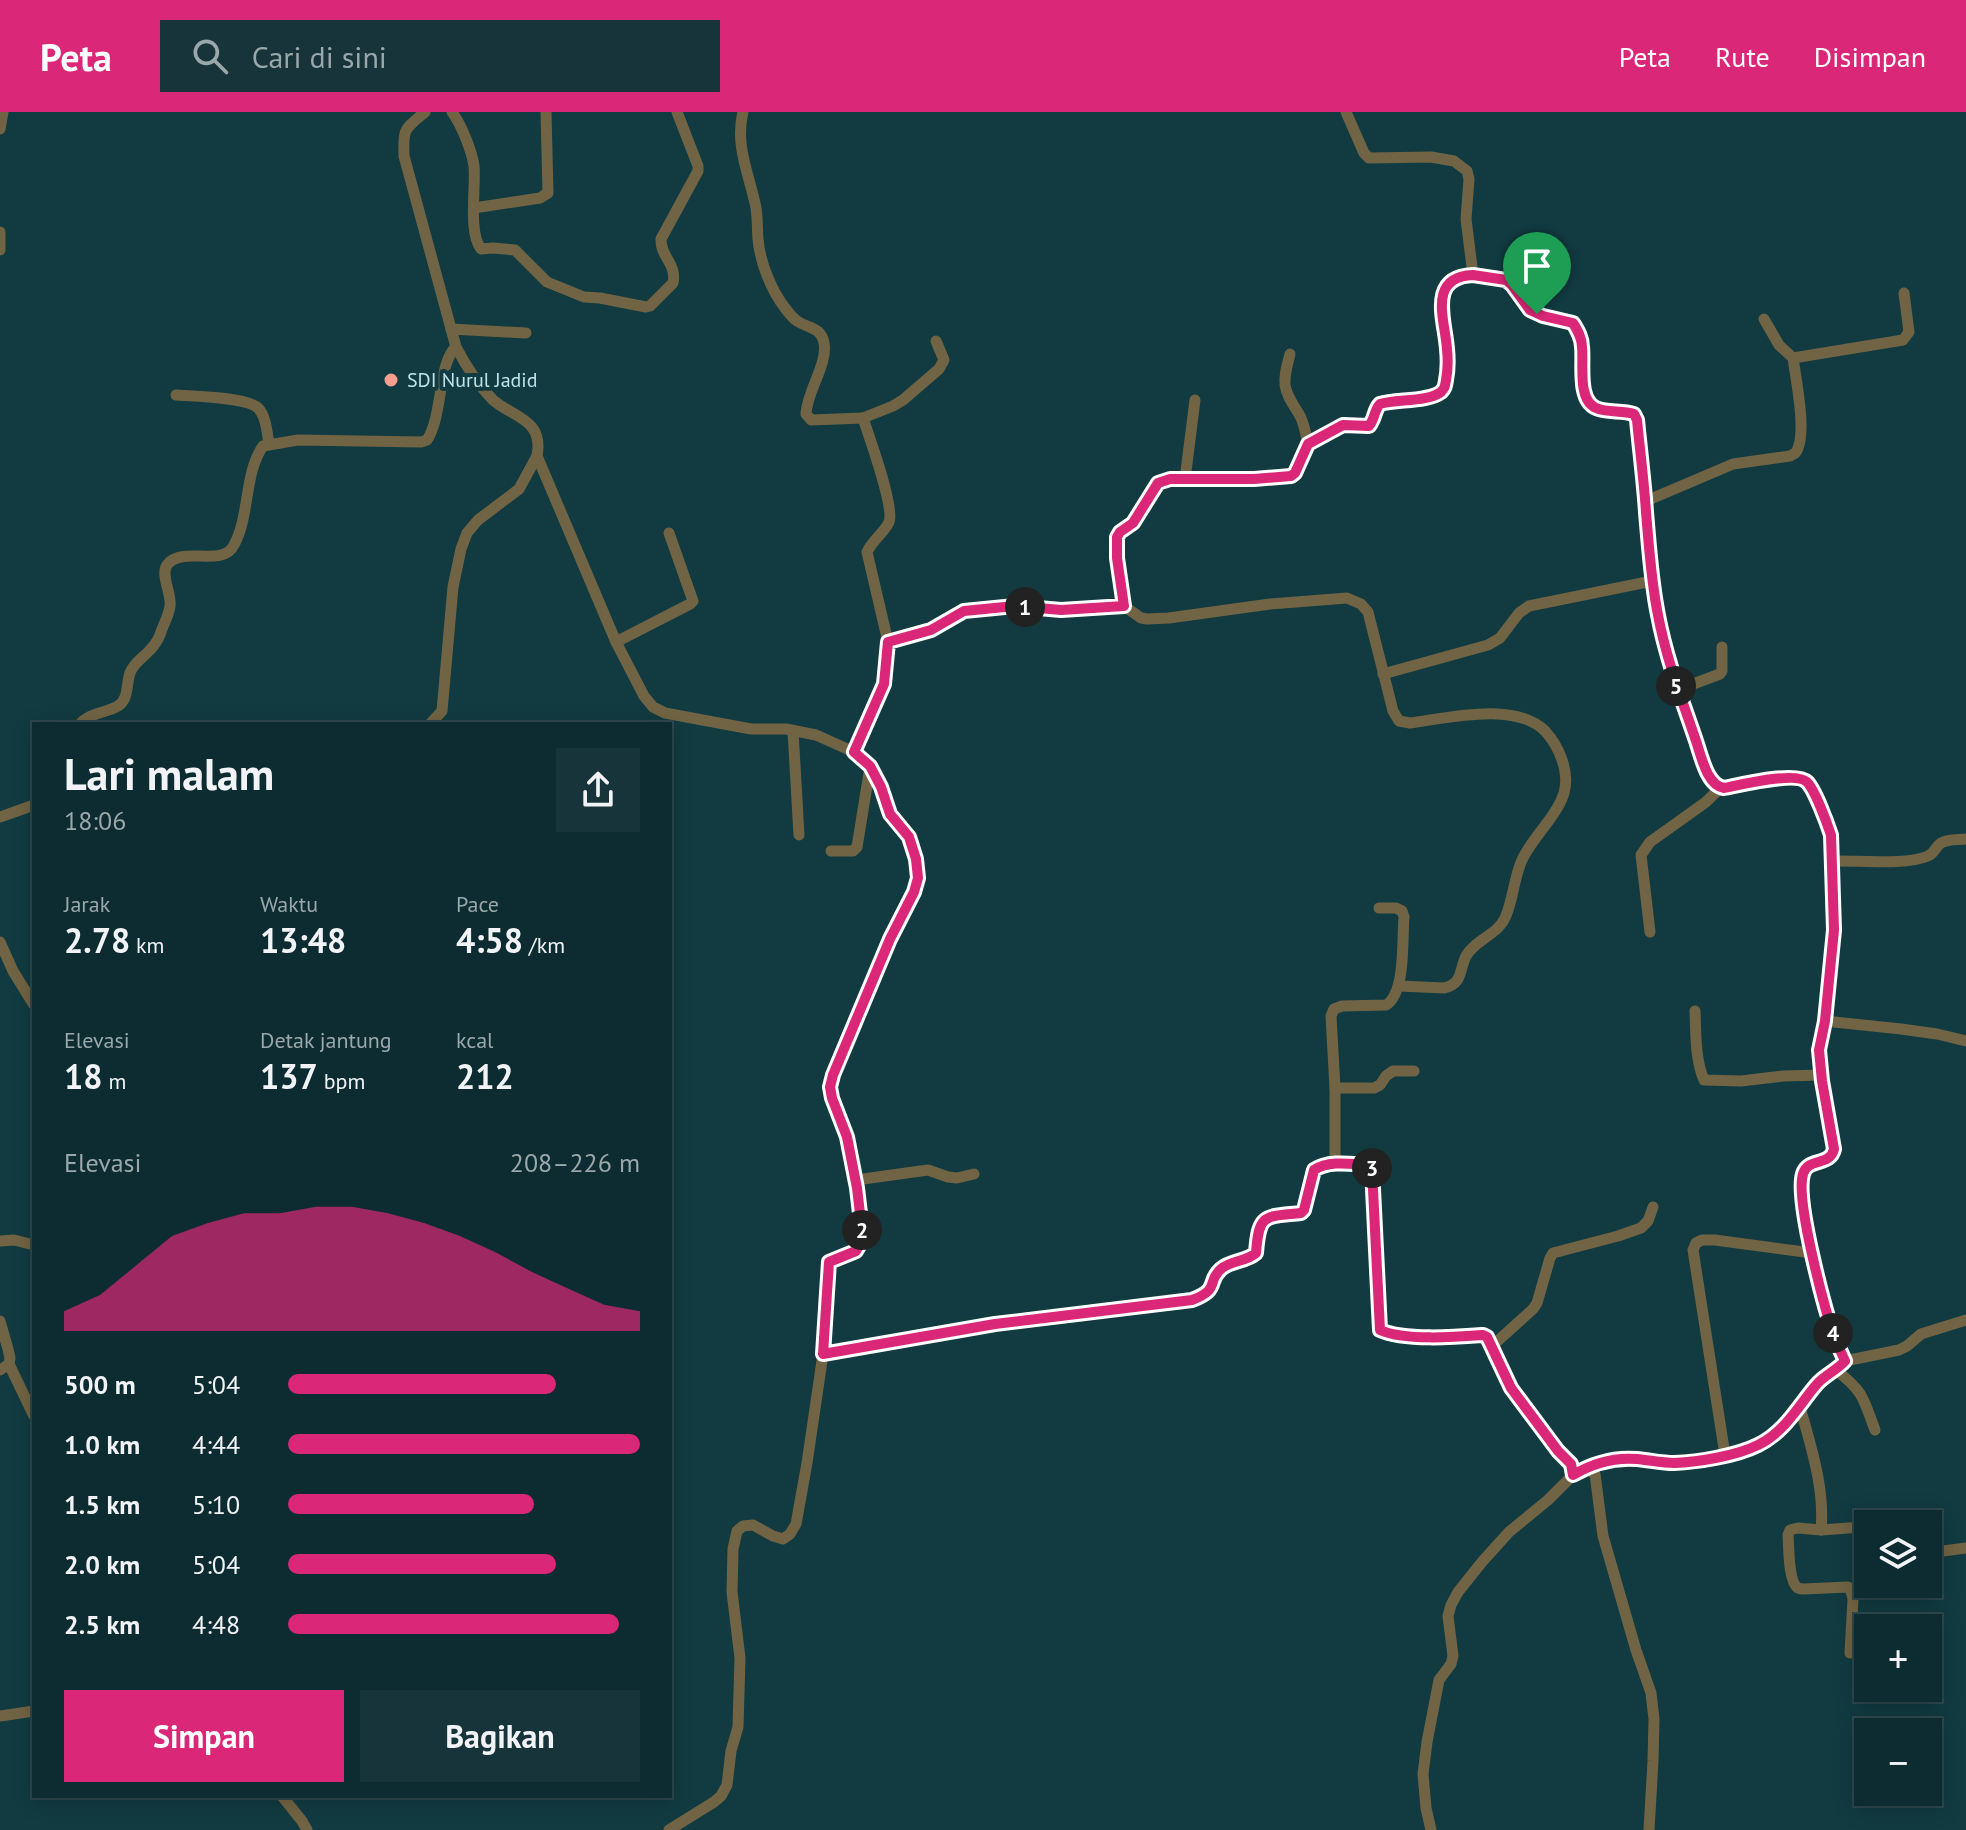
<!DOCTYPE html>
<html lang="id">
<meta charset="utf-8">
<style>
:root{--surface:#0d2c31;--page:#163439;--text:#f1f3f6;--muted:#9aa7ab;--line:#2d484d;--accent:#db2777}
body{margin:0;font-family:"PT Sans",sans-serif;background:var(--page);color:var(--text);height:100vh;display:flex;flex-direction:column;font-size:30px;white-space:nowrap}
*{box-sizing:border-box;margin:0}
p{font-size:26px;color:var(--muted)}
.icon{flex:none;width:44px;height:44px;fill:none;stroke:currentColor;stroke-width:2;stroke-linecap:round;stroke-linejoin:round}
.map{position:relative;flex:1;overflow:hidden}
.side{position:absolute;left:32px;top:610px;width:640px;height:1076px;display:flex;flex-direction:column;background:var(--surface);border-radius:0px;box-shadow:0 4px 20px #0003,0 0 0 2px var(--line)}
.side>*{flex:none}
.buttons{position:absolute;left:1854px;top:1398px;display:grid;gap:16px}
.buttons a{display:grid;place-items:center;width:88px;height:88px;border-radius:0px;background:var(--surface);box-shadow:0 4px 20px #0003,0 0 0 2px var(--line);font-size:40px}
.pin{position:absolute;display:grid;place-items:center;width:68px;height:68px;color:#fff;margin:-82px -34px;border-radius:50% 50% 50% 0;rotate:-45deg;box-shadow:0 0 8px #0007}
.pin .icon{rotate:45deg}
.km{position:absolute;width:40px;height:40px;margin:-20px;border-radius:50%;background:#222;color:#fff;font-size:22px;line-height:40px;text-align:center}
.round{display:grid;place-items:center;flex:none;width:84px;height:84px;border-radius:0px;background:var(--page)}
.head{display:flex;align-items:center;justify-content:space-between;height:136px;padding:0 32px}
h1{font-size:44px;font-weight:700;line-height:60px}
.metrics{display:grid;grid-template-columns:repeat(3,1fr);gap:12px;height:136px;padding:8px 32px}
.metrics div{display:grid;align-content:center}
.metrics b{font-size:34px;font-weight:700}
.metrics small{font-size:22px;font-weight:400}
.metrics p{font-size:22px}
.chart{height:224px;padding:16px 32px}
.chart p{display:flex;justify-content:space-between}
.chart svg{width:100%;height:144px;margin-top:8px;fill:var(--accent);opacity:.7}
.primary-button{display:flex;gap:16px;margin-top:auto;padding:16px 32px}
.primary-button a{flex:1;height:92px;border-radius:0px;background:var(--accent);color:#fff;font-size:32px;font-weight:700;line-height:92px;text-align:center}
.primary-button a+a{background:var(--page);color:var(--text)}
ul{padding:0 32px;list-style:none;font-size:26px}
li{display:grid;grid-template-columns:128px 96px 1fr;align-items:center;height:60px}
li i{height:20px;border-radius:10px;background:var(--accent)}
header{display:flex;align-items:center;gap:48px;box-sizing:border-box;height:112px;padding:0 40px;background:var(--accent);color:#fff}
header strong{font-size:38px}
nav{display:flex;gap:44px;margin-inline-start:auto;font-size:28px}
.search{width:560px;height:72px;background:var(--page);display:flex;align-items:center;gap:20px;box-sizing:border-box;padding:0 28px;border-radius:0px;color:var(--muted);font-size:30px}
.map>svg:first-child{display:block}
.lines{fill:none;stroke-linecap:round;stroke-linejoin:round}
.minor{stroke:#716444;stroke-width:11}
.route-casing{stroke:#fff;stroke-width:16}
.route{stroke:#db2777;stroke-width:10}
.poi-dot{fill:#f59d8f;stroke:#113b41;stroke-width:3}
.labels{text-anchor:middle;dominant-baseline:central;stroke-width:8;stroke-linejoin:round;paint-order:stroke}
.poi-label{font-size:20px;fill:#bfe3e9;stroke:#113b41;text-anchor:start}
</style>
<header>
<strong>Peta</strong>
<div class="search"><svg class="icon" aria-label="search" viewBox="0 0 24 24"><circle cx="10" cy="10" r="6"/><path d="M15 15l6 6"/></svg>Cari di sini</div>
<nav><a>Peta</a><a>Rute</a><a>Disimpan</a></nav>
</header>
<div class="map">
<svg width="1966" height="1718" viewBox="0 0 1966 1718">
<rect width="100%" height="100%" fill="#113b41"/>
<g class="lines">
<g class="minor">
<path d="M425 0C404 18 403 16 404 44L456 235C466 254 478 273 493 288 514 306 544 307 537 344L616 530 644 584 653 595 665 601 751 617H786L816 623 854 640 870 654 881 675 890 702 909 725 916 747 918 766 914 780 890 827 833 963 830 975 832 986 847 1025 857 1076 863 1127 856 1139 836 1146 829 1150 828 1156 823 1242 807 1351 796 1412 790 1422 783 1427 773 1424 753 1413 743 1414 737 1419 733 1437 732 1480 740 1546 738 1615 731 1639 727 1673 721 1684 714 1690 669 1718"/>
<path d="M452 0C461 12 472 39 474 54 476 76 468 120 481 137L493 136 515 138 547 170 584 185 600 186 646 195 650 194 673 171C677 151 660 145 661 127L698 59V54L677 0"/>
<path d="M743 0C735 32 748 60 755 91 758 103 757 115 758 127 760 150 771 178 785 196 788 200 793 206 797 209 809 217 821 215 824 231 828 252 807 279 806 302L811 308 863 306C869 325 895 395 889 410 885 420 873 427 867 440L888 530 886 566 854 640"/>
<path d="M1346 0 1364 41 1369 46 1431 45 1454 49 1467 59 1469 67 1466 107 1473 163C1487 165 1506 165 1514 176 1519 183 1523 191 1529 197 1538 205 1553 205 1565 208 1589 214 1582 262 1584 282 1594 302 1616 296 1634 302L1637 308C1640 339 1644 369 1647 400 1649 434 1651 469 1658 503 1666 546 1681 585 1696 626 1701 641 1706 673 1724 676 1745 672 1790 659 1808 671L1827 710 1831 723 1834 818 1825 909 1819 938 1822 969 1834 1037 1829 1047C1820 1049 1807 1051 1803 1061 1794 1086 1825 1199 1835 1227 1838 1234 1842 1242 1845 1249L1836 1258 1818 1270 1800 1295 1772 1324 1748 1337 1715 1345 1673 1351 1617 1347 1585 1356 1573 1363 1548 1388 1509 1420 1482 1450 1458 1480 1451 1493 1448 1504 1453 1544 1451 1552 1439 1568 1427 1630 1423 1662 1426 1696 1431 1718"/>
<path d="M0 17 3 0"/>
<path d="M474 96 540 86 548 81 546 0"/>
<path d="M0 120V138"/>
<path d="M451 217 526 221"/>
<path d="M1290 242C1282 272 1282 276 1299 302 1304 310 1306 323 1308 332"/>
<path d="M1793 246 1903 228 1909 220 1904 181"/>
<path d="M176 283C193 284 247 285 258 296 266 304 267 320 269 332"/>
<path d="M863 306 893 294 903 288 939 257 944 248 936 229"/>
<path d="M1185 367 1195 288"/>
<path d="M1646 389 1733 352 1790 344C1795 341 1796 342 1798 336 1806 316 1796 268 1793 246L1779 233 1764 207"/>
<path d="M1124 494 1141 506 1147 507 1169 506 1270 492 1347 486 1361 492 1368 500 1393 599 1399 609 1410 611C1448 606 1515 589 1545 619 1559 634 1570 660 1564 681 1556 706 1533 724 1522 748 1514 765 1513 789 1505 806 1497 823 1475 828 1466 844 1459 858 1463 872 1444 876L1399 874"/>
<path d="M616 530 690 492 693 489 669 421"/>
<path d="M888 530 931 518 964 499 1015 494 1061 498 1124 494 1117 446V425L1120 420 1133 411 1158 371 1170 367H1254L1291 364 1295 361 1308 332 1343 313 1369 314C1375 307 1374 298 1380 292L1433 283C1477 265 1403 167 1473 163"/>
<path d="M1383 562 1488 533 1500 526 1519 501 1529 494 1652 469"/>
<path d="M1677 578 1720 562 1722 559V535"/>
<path d="M80 612C89 601 106 601 118 594 129 587 126 572 130 561 134 550 143 546 150 538 155 533 160 524 162 517 165 510 169 502 170 494 172 482 160 463 167 453 182 433 223 456 234 433 250 404 244 361 263 334L298 328 421 330 427 328C443 304 438 250 456 235"/>
<path d="M430 612 442 599 453 475 461 437 467 421 478 408 519 377 537 344"/>
<path d="M793 619 799 723"/>
<path d="M0 705 34 693"/>
<path d="M831 739H853L857 735 870 655"/>
<path d="M1832 749C1859 748 1904 754 1928 744 1935 741 1935 735 1941 731 1947 727 1959 728 1966 727"/>
<path d="M1650 820 1641 743 1650 730 1706 690 1720 676"/>
<path d="M0 830 13 859 34 893"/>
<path d="M1695 899C1696 921 1695 948 1704 968L1741 969 1783 964 1822 963"/>
<path d="M1825 909 1901 917 1937 922 1966 929"/>
<path d="M1335 976H1374L1380 973 1386 964 1393 959H1414"/>
<path d="M1335 1052V976L1331 904 1334 897 1342 894 1386 893C1406 881 1402 827 1404 805L1402 799 1396 796H1379"/>
<path d="M856 1068 928 1058 948 1065 957 1066 974 1062"/>
<path d="M0 1129 14 1128 34 1133"/>
<path d="M0 1209 8 1237 10 1246 9 1252 0 1258"/>
<path d="M1492 1234 1533 1197 1537 1191 1550 1146 1553 1141 1618 1124 1641 1116 1648 1109 1653 1095"/>
<path d="M823 1242 995 1212 1192 1188C1221 1177 1206 1170 1221 1157 1231 1148 1246 1150 1256 1141 1259 1101 1264 1106 1301 1101L1304 1098 1313 1060 1316 1056 1335 1052 1368 1053 1372 1057 1373 1063 1380 1218C1402 1229 1457 1225 1483 1223L1490 1229 1500 1256 1511 1276 1558 1339 1571 1352 1573 1363"/>
<path d="M1845 1249 1899 1238 1907 1234 1921 1222 1966 1208"/>
<path d="M9 1252 34 1304"/>
<path d="M1836 1258C1864 1280 1863 1286 1875 1318"/>
<path d="M1800 1295C1811 1335 1825 1377 1821 1418L1862 1415 1868 1418"/>
<path d="M1725 1343 1693 1138 1696 1131 1702 1128H1715L1812 1141"/>
<path d="M1585 1356 1595 1362 1603 1424 1636 1538 1651 1581 1654 1607 1653 1649 1649 1718"/>
<path d="M1821 1418 1798 1416 1790 1418 1788 1423C1789 1434 1788 1470 1798 1476 1800 1477 1802 1477 1804 1477L1848 1475 1851 1479 1853 1487 1850 1541"/>
<path d="M1928 1441 1966 1436"/>
<path d="M0 1604 34 1599"/>
<path d="M282 1684 302 1709 307 1718"/>
</g>
</g>
<g class="lines">
<defs>
<path id="route" d="M1473 163 1506 168 1512 173 1530 198 1543 204 1573 211C1578 219 1582 226 1582 235 1584 251 1577 288 1596 296 1607 301 1622 298 1634 302L1637 308C1640 339 1644 369 1646 400 1649 434 1651 469 1658 503 1666 546 1681 585 1695 626 1701 642 1706 673 1724 676 1740 673 1796 659 1807 670 1815 678 1827 711 1831 723L1834 818 1825 909 1819 938 1822 969 1834 1037C1830 1055 1808 1045 1803 1062 1795 1088 1825 1198 1835 1227 1838 1234 1842 1242 1845 1249 1837 1258 1825 1263 1817 1272 1798 1294 1785 1320 1758 1333 1736 1344 1698 1350 1674 1351 1662 1351 1649 1348 1637 1347 1614 1345 1593 1351 1573 1363L1571 1352 1558 1339 1511 1276 1487 1225 1483 1223C1456 1225 1404 1229 1380 1218L1372 1057 1368 1053C1351 1052 1329 1048 1314 1058L1304 1098 1301 1101C1264 1105 1259 1101 1256 1141 1246 1150 1231 1148 1221 1157 1206 1170 1221 1177 1192 1188L995 1212 823 1242 829 1150 856 1139 863 1127 857 1076 847 1025 832 986 830 975 833 963 890 827 914 780 918 766 916 747 909 725 890 702 881 675 870 654 854 640 884 572 888 530 931 518 964 499 1015 494 1061 498 1124 494 1117 446V425L1120 420 1133 411 1158 371 1170 367H1254L1291 364 1295 361 1308 332 1343 313 1369 314C1375 307 1374 298 1380 292 1396 287 1428 290 1441 280 1445 276 1445 274 1446 268 1448 258 1448 247 1447 237 1445 208 1427 165 1473 163Z"/>
</defs>
<use href="#route" class="route-casing"/>
<use href="#route" class="route"/>
</g>
<circle class="poi-dot" cx="391" cy="268" r="8"/>
<g class="labels">
<g class="poi-label">
<text x="407" y="268">SDI Nurul Jadid</text>
</g>
</g>
</svg>
<div class="buttons">
<a><svg class="icon" aria-label="layers" viewBox="0 0 24 24"><path d="M12 4l9 5-9 5-9-5zM3 14l9 5 9-5"/></svg></a>
<a>+</a>
<a>−</a>
</div>
<div class="pin" style="left:1537px;top:202px;background:#1e9e55"><svg class="icon" aria-label="arrive" viewBox="0 0 24 24"><path d="M6 21V4h12l-3 4 3 4H6"/></svg></div>
<b class="km" style="left:1025px;top:495px">1</b>
<b class="km" style="left:862px;top:1118px">2</b>
<b class="km" style="left:1372px;top:1056px">3</b>
<b class="km" style="left:1833px;top:1221px">4</b>
<b class="km" style="left:1676px;top:574px">5</b>
<section class="side">
<div class="head"><div><h1>Lari malam</h1><p>18:06</p></div><a class="round"><svg class="icon" aria-label="share" viewBox="0 0 24 24"><path d="M12 15V3M7 8l5-5 5 5M5 13v7h14v-7"/></svg></a></div>
<div class="metrics">
<div><p>Jarak</p><b>2.78<small> km</small></b></div>
<div><p>Waktu</p><b>13:48</b></div>
<div><p>Pace</p><b>4:58<small> /km</small></b></div>
</div>
<div class="metrics">
<div><p>Elevasi</p><b>18<small> m</small></b></div>
<div><p>Detak jantung</p><b>137<small> bpm</small></b></div>
<div><p>kcal</p><b>212</b></div>
</div>
<div class="chart"><p><span>Elevasi</span>208–226 m</p>
<svg viewBox="0 0 160 44" preserveAspectRatio="none"><path d="M0 44V38L10 33L20 24L30 15L40 11L50 8L60 8L70 6L80 6L90 8L100 11L110 15L120 20L130 26L140 31L150 36L160 38V44z"/></svg>
</div>
<ul>
<li><b>500 m</b>5:04<i style="width:76%"></i></li>
<li><b>1.0 km</b>4:44<i style="width:100%"></i></li>
<li><b>1.5 km</b>5:10<i style="width:70%"></i></li>
<li><b>2.0 km</b>5:04<i style="width:76%"></i></li>
<li><b>2.5 km</b>4:48<i style="width:94%"></i></li>
</ul>
<div class="primary-button"><a>Simpan</a><a>Bagikan</a></div>
</section>
</div>
